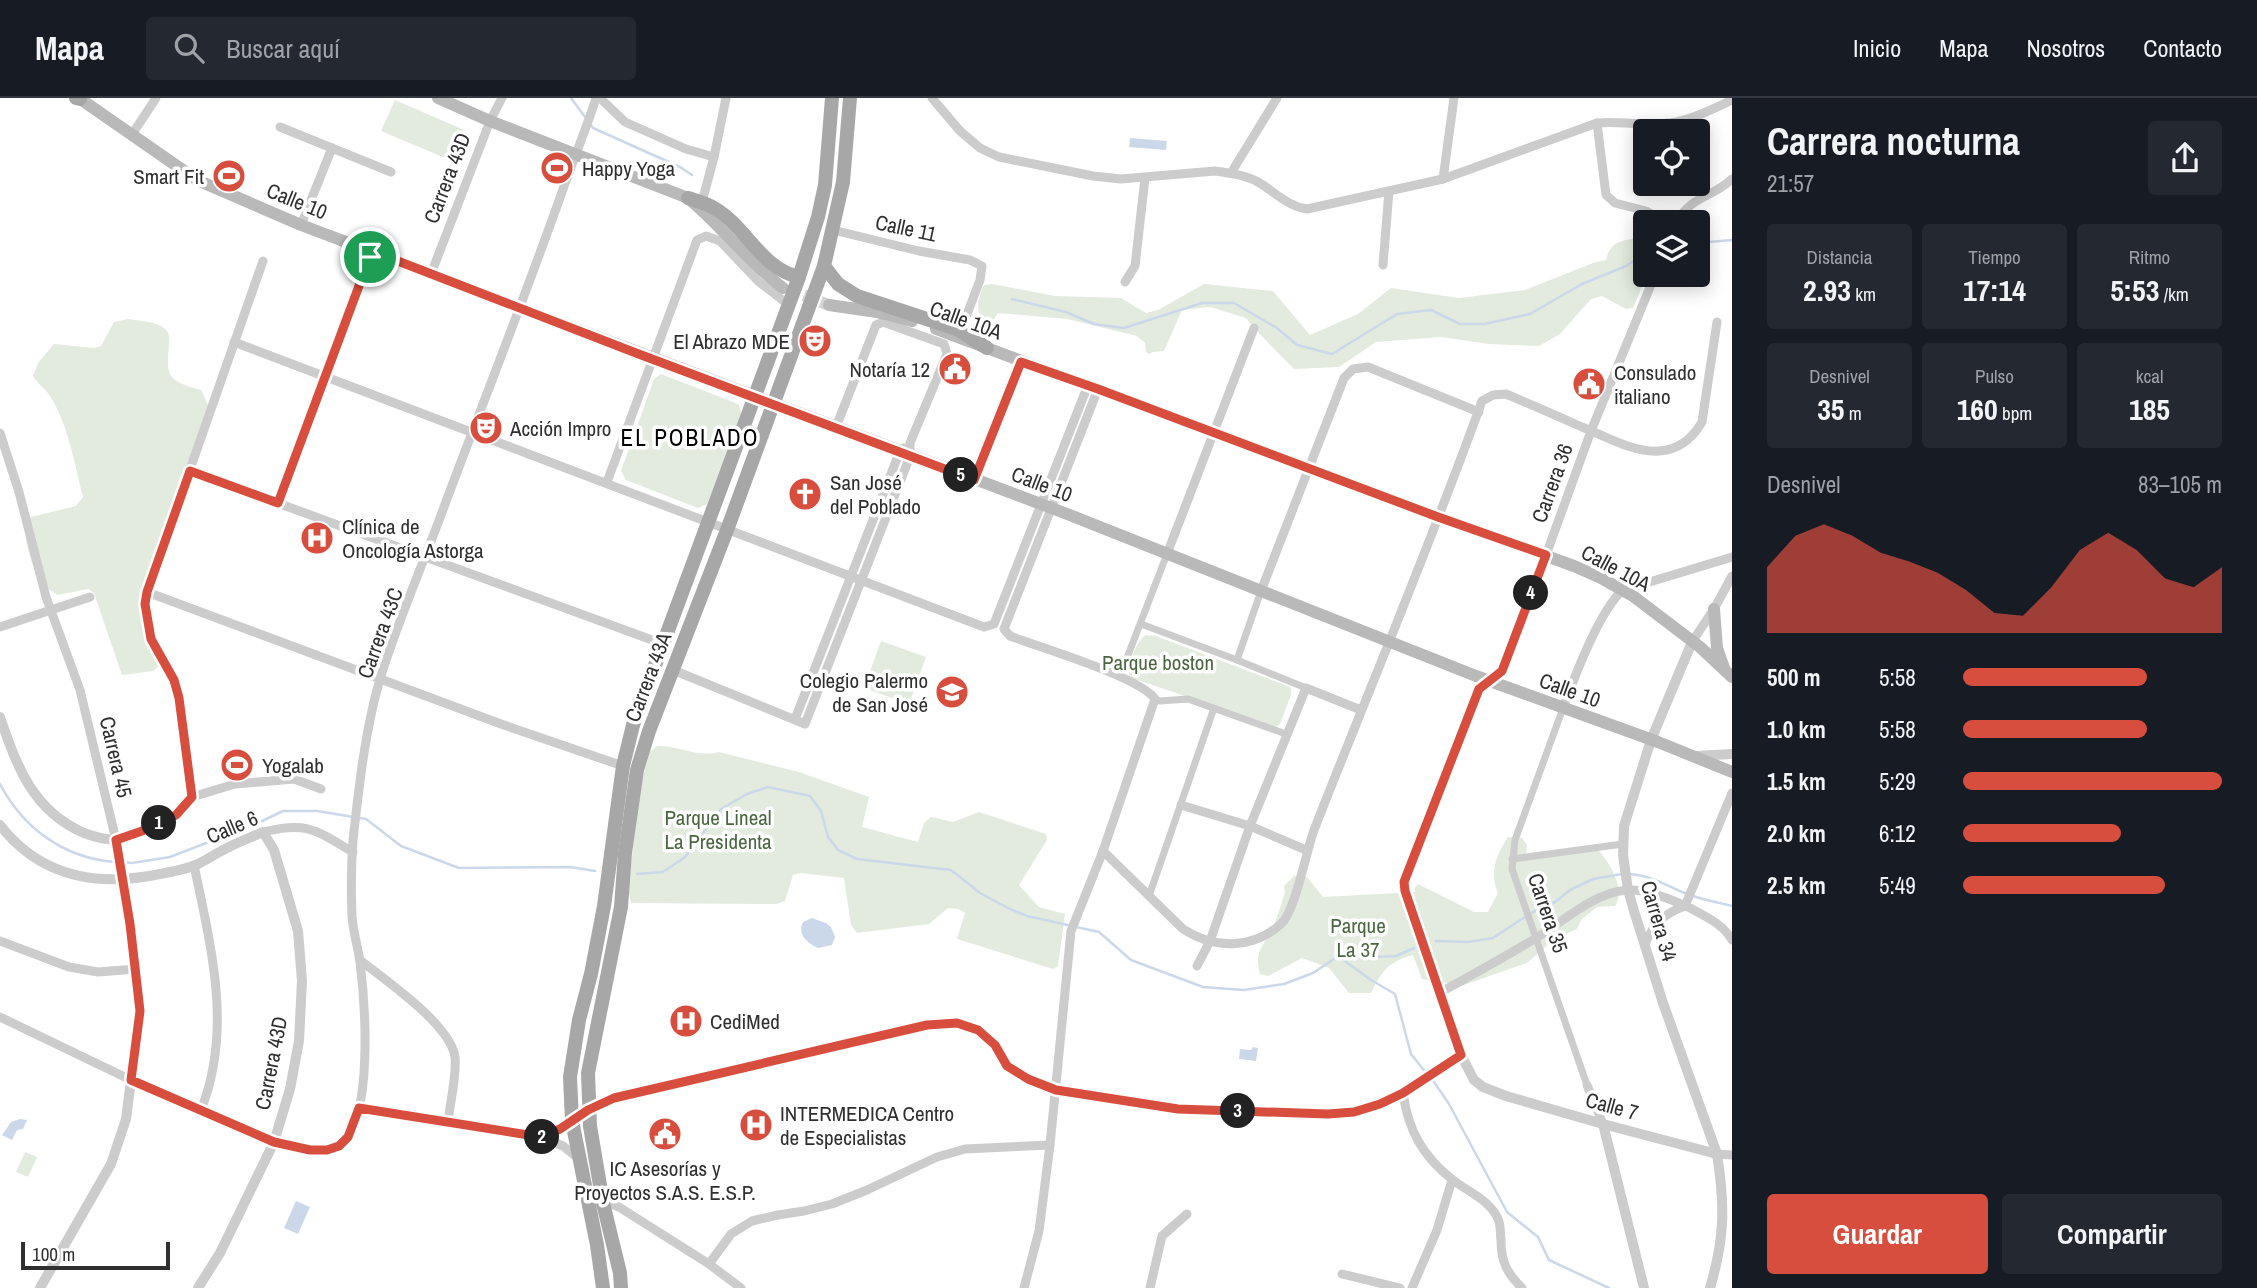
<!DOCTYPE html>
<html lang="es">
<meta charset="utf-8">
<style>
:root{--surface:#171b24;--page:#242831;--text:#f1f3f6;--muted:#9ea1a6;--line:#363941;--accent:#d84e3e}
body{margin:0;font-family:"Archivo Narrow",sans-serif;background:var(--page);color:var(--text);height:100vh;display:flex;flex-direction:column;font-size:26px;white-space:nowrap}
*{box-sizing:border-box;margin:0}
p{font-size:23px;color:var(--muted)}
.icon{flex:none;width:38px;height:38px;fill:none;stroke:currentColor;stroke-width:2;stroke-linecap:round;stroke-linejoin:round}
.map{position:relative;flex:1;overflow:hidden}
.details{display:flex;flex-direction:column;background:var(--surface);width:525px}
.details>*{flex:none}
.fabs{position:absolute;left:1633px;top:21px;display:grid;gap:14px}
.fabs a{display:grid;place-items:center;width:77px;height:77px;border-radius:7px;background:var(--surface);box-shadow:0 4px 18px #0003;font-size:35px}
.scale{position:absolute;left:21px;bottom:18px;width:149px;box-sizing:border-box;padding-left:7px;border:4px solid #2f2f2f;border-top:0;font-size:19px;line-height:24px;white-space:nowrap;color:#2f2f2f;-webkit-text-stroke:5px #fff;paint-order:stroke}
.pin{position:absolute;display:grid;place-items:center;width:60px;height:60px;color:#fff;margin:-30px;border:4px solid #fff;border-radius:50%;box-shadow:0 2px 7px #0007}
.km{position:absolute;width:35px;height:35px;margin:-18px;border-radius:50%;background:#222;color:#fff;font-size:19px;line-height:35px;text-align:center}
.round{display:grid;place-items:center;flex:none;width:74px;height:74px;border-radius:7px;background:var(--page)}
.summary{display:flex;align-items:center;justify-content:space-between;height:119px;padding:0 35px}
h1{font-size:38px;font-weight:700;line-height:52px}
.figures{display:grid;grid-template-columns:repeat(3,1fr);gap:10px;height:119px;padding:7px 35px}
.figures div{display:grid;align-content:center;border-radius:7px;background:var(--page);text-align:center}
.figures b{font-size:30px;font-weight:700}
.figures small{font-size:19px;font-weight:400}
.figures p{font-size:19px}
.chart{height:196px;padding:14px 35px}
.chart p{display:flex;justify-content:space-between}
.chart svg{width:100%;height:126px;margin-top:7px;fill:var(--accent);opacity:.7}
.cta{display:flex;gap:14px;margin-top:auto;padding:14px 35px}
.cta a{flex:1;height:80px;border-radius:7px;background:var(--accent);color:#fff;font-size:28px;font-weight:700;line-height:80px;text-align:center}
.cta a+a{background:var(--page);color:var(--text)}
ul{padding:0 35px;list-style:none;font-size:23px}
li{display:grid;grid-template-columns:112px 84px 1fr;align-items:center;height:52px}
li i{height:18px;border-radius:9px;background:var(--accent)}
header{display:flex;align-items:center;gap:42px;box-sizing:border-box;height:98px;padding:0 35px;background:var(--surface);border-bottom:2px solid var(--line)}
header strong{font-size:33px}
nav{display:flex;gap:38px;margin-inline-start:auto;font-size:24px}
.search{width:490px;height:63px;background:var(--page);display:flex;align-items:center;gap:18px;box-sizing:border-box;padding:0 24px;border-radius:7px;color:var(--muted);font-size:26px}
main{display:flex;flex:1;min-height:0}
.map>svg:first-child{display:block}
.green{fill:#e2ebde}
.water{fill:#cbd8e9}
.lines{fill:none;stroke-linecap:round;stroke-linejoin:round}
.stream{stroke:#cbd8e9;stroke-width:2.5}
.secondary-tunnel{stroke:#d5d5d5;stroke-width:12;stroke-dasharray:12 6;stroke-linecap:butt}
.pedestrian{stroke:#ccc;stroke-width:7}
.minor{stroke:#ccc;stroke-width:9}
.tertiary{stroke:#ccc;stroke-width:10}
.secondary{stroke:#b9b9b9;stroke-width:12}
.primary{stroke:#a7a7a7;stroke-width:14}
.route-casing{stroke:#fff;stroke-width:14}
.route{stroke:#d84e3e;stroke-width:9}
.labels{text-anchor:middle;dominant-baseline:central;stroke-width:7;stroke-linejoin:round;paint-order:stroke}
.poi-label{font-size:21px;fill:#2f2f2f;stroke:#fff;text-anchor:start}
.street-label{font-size:21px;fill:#2f2f2f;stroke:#fff}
.park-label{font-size:21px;fill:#4b673f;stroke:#fff}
.neighbourhood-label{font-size:23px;letter-spacing:2px;fill:#000;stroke:#fff}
</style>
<header>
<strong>Mapa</strong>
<div class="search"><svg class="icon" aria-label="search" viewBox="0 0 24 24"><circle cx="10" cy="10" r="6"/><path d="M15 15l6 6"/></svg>Buscar aquí</div>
<nav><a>Inicio</a><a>Mapa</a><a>Nosotros</a><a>Contacto</a></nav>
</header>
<main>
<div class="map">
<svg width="1732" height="1190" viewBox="0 0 1732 1190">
<rect width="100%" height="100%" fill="#fff"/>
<g class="green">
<path d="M395 2 464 32 450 62 381 33Z"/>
<path d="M1636 140 1645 142V177H1647L1633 210 1626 211 1602 198 1591 201 1560 236 1539 248 1489 246 1441 239 1376 244 1339 269 1294 271 1254 230 1246 220 1210 209 1182 212 1164 253 1153 254 1149 256 1146 254 1145 245 1137 238 1067 221 998 215 991 225C972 220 978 200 984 187L992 186 1055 198 1121 200 1146 215 1158 212 1204 186 1273 193 1310 237 1358 216 1391 190 1459 200 1525 192 1593 165 1606 162C1610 144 1620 143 1636 140Z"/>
<path d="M128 221C139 223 156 223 165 231 169 234 169 237 169 241 168 277 162 281 201 292L208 307 147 483V542L159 568 153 573 122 577 94 495 88 491 58 497 38 485C33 462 21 444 27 420L76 408 83 399C75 368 67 320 47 294 43 289 37 285 33 278L38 265 54 246 94 250 101 248 114 224Z"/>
<path d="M661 276 733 304 739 307 742 317 707 406 698 410 626 382 621 373 654 281Z"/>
<path d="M1146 537 1156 538 1288 588 1291 590V597L1280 626 1276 629 1132 580 1129 577C1128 566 1136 543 1146 537Z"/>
<path d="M881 543 926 559 909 606 864 590Z"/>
<path d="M657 648C678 647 698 660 719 654L799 674 869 699 862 729 918 744 924 725 931 719 953 724 979 714 1046 736 1047 742 1019 787 1039 809 1065 816 1058 868 1053 871 957 841 965 815 958 811 948 810 929 826 857 835 851 827 844 780 800 775 793 777 785 803 777 806 631 805 628 791 641 685 650 654Z"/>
<path d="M1508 739 1522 740 1527 747 1526 756 1593 747C1607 759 1627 791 1615 808L1597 809 1581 822 1577 831 1554 841 1527 865 1458 889C1446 882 1435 885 1422 881L1413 857C1388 864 1382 873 1371 895H1349L1329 870 1302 860 1268 878 1260 876C1254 853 1262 851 1271 833 1277 821 1281 807 1285 794L1284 788 1294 778 1307 779 1323 799 1415 794V789L1418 786 1474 814H1488L1498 795C1489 775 1496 757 1508 739Z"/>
<path d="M25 1054 37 1059 28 1079 16 1074Z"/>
</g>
<g class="water">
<path d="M1130 40 1167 43 1166 52 1129 49Z"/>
<path d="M812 820 826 825 831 829 835 839 832 847 818 850C807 845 797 836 803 824Z"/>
<path d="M1253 949 1258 950 1256 963 1239 961 1240 951 1251 952Z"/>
<path d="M20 1021 27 1022 23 1031 17 1032 12 1042 2 1037 11 1024Z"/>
<path d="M296 1103 310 1109 298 1136 284 1130Z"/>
</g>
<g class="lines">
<g class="stream">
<path d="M571 0 585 19"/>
<path d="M589 25 593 30 680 69 692 77"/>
<path d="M1698 145 1732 142"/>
<path d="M1012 201 1066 214 1094 226 1124 230 1202 205H1234L1277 230 1297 247 1332 256 1397 216 1431 212 1460 226H1484L1530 216 1582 186 1626 168 1645 156"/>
<path d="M0 686C24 731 64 760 115 764"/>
<path d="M122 764 132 765 170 759 260 724 283 713H317L366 721 401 748 459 770 570 769 595 773"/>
<path d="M637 776 663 774 685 759 721 711 747 696 768 689 810 698 821 713 828 739 838 752 857 761 951 772 980 795 1010 811 1027 818 1099 834 1131 862 1203 889 1244 892 1284 886 1313 875 1334 861 1396 858 1414 850"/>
<path d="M1629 776C1649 777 1664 786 1682 794 1698 801 1716 804 1732 808"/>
<path d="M1436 843 1468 844 1493 840 1531 815 1555 804 1570 792 1593 781 1622 776"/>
<path d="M1342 861 1371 882 1395 896 1411 956 1427 976"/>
<path d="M1432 981 1449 1006 1507 1114 1538 1139 1549 1162 1609 1190"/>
</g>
<path class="secondary-tunnel" d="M787 191 829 207"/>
<g class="pedestrian">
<path d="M1141 526 1237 562 1306 590"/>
<path d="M1237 562 1261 493"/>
<path d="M1120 578 1167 456"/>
<path d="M1155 601 1160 603 1188 601 1286 636"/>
<path d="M1563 610 1515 742 1512 771 1587 987"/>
<path d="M1512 761 1623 746"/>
<path d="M1149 798 1214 610"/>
</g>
<g class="minor">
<path d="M600 0 625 24 686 51 714 59"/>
<path d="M932 0 960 33 980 50 999 59 1093 78 1121 81 1215 73C1230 75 1245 77 1258 84 1275 94 1287 108 1307 111L1443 81 1597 25C1621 23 1645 28 1670 25 1692 22 1712 11 1732 2"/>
<path d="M1597 25 1606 97 1615 105 1646 113 1666 124"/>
<path d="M280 29 391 74"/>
<path d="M131 38 156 0"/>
<path d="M1231 75 1277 0"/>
<path d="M1443 81 1454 0"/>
<path d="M702 104 714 59 726 0"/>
<path d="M1677 124C1690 98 1714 99 1732 81"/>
<path d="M301 127 332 50"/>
<path d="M833 132 919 153 970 162 982 168 980 182 963 227 957 231"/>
<path d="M1383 167 1389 93"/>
<path d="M431 176 490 23 502 0"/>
<path d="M1125 184 1135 168 1145 80"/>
<path d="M234 244 984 529 994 526 1088 287"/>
<path d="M0 335 19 394 46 499 80 592 116 742 142 733 176 717 192 699 235 686 294 681 321 691"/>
<path d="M190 373 663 546"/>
<path d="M974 382 1021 264"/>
<path d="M607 384 697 142 706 138 720 143 758 183 790 208"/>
<path d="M278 405 372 153"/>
<path d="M1167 456 1254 230"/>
<path d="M1546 457 1591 333 1655 177"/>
<path d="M1261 493 1344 280 1353 271 1368 269 1479 314"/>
<path d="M147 494 501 626 623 668"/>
<path d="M0 529 90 499"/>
<path d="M1692 544 1714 511 1732 478"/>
<path d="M673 572 805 626 907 366 910 357V345L947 256 944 246 883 224 876 227 836 329"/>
<path d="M1563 610C1574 580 1600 511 1623 492L1732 459"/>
<path d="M795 621 900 353 903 350"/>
<path d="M192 699 179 600 174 582 151 541 145 507 147 494 263 163"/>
<path d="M1181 707 1250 728 1306 752"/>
<path d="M263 734C308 723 315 732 353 754"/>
<path d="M1103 753 1183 831C1214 851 1252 852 1281 826 1295 814 1306 754 1314 732 1370 589 1430 448 1482 303L1493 297 1506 296C1532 307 1557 318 1582 329 1605 338 1634 355 1659 353 1679 352 1692 341 1702 324L1717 224"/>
<path d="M194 767C211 850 233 931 201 1012"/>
<path d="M1685 808 1732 695"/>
<path d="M0 843 69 869 98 874 136 871"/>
<path d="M1645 846C1654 825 1663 816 1685 808"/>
<path d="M360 862C386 883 450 926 455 959 457 977 450 1005 448 1024"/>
<path d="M1197 868 1210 843 1250 728 1306 590 1361 612"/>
<path d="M1439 895C1473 877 1506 858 1538 839 1565 822 1595 794 1628 792 1647 791 1673 802 1690 810 1705 818 1723 826 1732 842"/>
<path d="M0 919 131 982 274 1044C293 1050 323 1060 341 1046 374 1020 365 904 360 864 358 849 353 834 352 818 351 793 351 768 353 742 359 689 365 632 380 581 397 525 421 471 441 417 481 309 524 202 562 94 573 62 586 32 596 0"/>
<path d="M1587 987 1603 1026"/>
<path d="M1403 995C1408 1032 1423 1059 1453 1082 1468 1094 1490 1102 1498 1121 1501 1127 1500 1135 1501 1142 1501 1164 1507 1175 1522 1190"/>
<path d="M359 1011 541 1039 563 1048 579 1061"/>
<path d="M541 1039 560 1031 588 1012 614 1000 927 927 957 925 978 932 995 947 1007 968 1028 981 1056 992 1178 1011 1328 1016 1354 1014 1380 1006 1403 995 1461 957"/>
<path d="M1717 1056 1732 1057"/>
<path d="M600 1106H611L619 1109 709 1166 741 1190"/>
<path d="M709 1166 731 1136 752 1123 778 1117 804 1113 832 1106 867 1092 937 1059 965 1051 1050 1047"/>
<path d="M1342 1176 1400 1190"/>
<path d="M1024 1190 1039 1133 1050 1047 1071 833 1103 753 1155 601C1140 579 1039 549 1010 538L1004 531 1098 291"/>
<path d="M1150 1190 1162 1138 1187 1116"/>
<path d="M1412 1190 1437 1132 1452 1082"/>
</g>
<g class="tertiary">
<path d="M1546 457 1501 573 1479 591 1404 784 1405 793 1461 957 1474 982 1483 989 1506 998 1603 1026 1717 1056"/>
<path d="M1692 544 1651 642 1624 728 1623 757 1628 792 1634 813 1663 905 1717 1056C1725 1107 1725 1139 1710 1190"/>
<path d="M0 619C17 669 33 713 84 735 95 739 104 742 116 742L136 871 140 913 126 1021 111 1066 40 1190"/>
<path d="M1696 658 1732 656"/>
<path d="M0 727C38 776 90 788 149 778 164 775 181 773 196 767 207 762 218 754 229 749 240 743 252 739 263 734L274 752 298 833 302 883 299 943 290 991 274 1044 220 1155 198 1190"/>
<path d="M1603 1026 1644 1190"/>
</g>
<g class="secondary">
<path d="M79 0 197 82 301 127 1062 414 1476 578 1658 644 1732 674"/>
<path d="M438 0 490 23 688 100C722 128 748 164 783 190"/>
<path d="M829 207 877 214 912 223"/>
<path d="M936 231 1438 419 1574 468 1601 480 1633 498 1700 549 1732 579"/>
<path d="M1714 511 1717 550 1724 570"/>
</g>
<g class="primary">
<path d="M76 0 80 1"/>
<path d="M688 100C697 103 706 105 714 110 746 128 761 171 799 179"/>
<path d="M824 168 838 186 857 198 957 231 987 250"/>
<path d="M603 1190 597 1147 572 1023 570 979 579 922 591 876 604 808 623 668 633 627 799 179 818 119 825 87 832 0"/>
<path d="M621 1190 620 1175 603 1105 590 1028 588 975 621 809 625 755 637 672 649 633 727 432 824 168 843 84 850 0"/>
</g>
</g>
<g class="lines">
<defs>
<path id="route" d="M372 153 636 255 974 382 1021 264 1098 291 1438 419 1546 457 1502 573 1479 591 1404 784 1405 793 1461 957 1403 995 1380 1006 1354 1014 1328 1016 1178 1011 1056 992 1028 981 1007 968 995 947 978 932 957 925 927 927 614 1000 588 1012 560 1031 541 1039 359 1010 348 1039 339 1048 327 1052H310L274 1044 131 982 140 913 130 826 116 742 142 733 176 717 192 699 179 600 174 582 151 541 145 506 147 494 190 373 278 405Z"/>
</defs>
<use href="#route" class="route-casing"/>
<use href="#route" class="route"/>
</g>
<defs>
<symbol id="stadium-disc" viewBox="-11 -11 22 22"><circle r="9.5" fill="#d84e3e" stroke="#fff"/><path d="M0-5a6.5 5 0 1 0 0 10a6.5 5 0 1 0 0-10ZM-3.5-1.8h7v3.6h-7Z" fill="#fff"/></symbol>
<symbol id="theatre-disc" viewBox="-11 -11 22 22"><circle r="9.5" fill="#d84e3e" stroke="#fff"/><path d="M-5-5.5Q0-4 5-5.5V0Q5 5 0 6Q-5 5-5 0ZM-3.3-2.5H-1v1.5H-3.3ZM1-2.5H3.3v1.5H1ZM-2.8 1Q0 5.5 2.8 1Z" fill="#fff"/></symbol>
<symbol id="civic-disc" viewBox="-11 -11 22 22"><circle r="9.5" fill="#d84e3e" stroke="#fff"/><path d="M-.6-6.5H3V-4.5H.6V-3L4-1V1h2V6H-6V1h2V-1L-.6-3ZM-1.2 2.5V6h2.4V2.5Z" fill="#fff"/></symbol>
<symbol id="church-disc" viewBox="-11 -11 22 22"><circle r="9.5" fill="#d84e3e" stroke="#fff"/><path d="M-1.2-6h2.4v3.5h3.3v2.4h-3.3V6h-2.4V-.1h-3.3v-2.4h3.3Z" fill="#fff"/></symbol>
<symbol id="hospital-disc" viewBox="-11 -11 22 22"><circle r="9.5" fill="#d84e3e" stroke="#fff"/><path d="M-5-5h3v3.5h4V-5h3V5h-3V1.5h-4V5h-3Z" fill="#fff"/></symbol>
<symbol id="school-disc" viewBox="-11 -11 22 22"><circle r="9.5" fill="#d84e3e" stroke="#fff"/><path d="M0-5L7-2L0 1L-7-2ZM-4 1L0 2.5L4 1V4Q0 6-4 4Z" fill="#fff"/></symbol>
</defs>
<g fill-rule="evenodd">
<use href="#stadium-disc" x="538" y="51" width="38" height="38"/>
<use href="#stadium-disc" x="210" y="59" width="38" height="38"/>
<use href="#theatre-disc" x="796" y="224" width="38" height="38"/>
<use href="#civic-disc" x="936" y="252" width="38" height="38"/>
<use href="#civic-disc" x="1570" y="267" width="38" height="38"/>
<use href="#theatre-disc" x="467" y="311" width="38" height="38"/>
<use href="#church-disc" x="786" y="377" width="38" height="38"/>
<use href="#hospital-disc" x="298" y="421" width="38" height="38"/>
<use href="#school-disc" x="933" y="575" width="38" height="38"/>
<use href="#stadium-disc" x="218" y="648" width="38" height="38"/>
<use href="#hospital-disc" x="667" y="904" width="38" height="38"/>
<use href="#hospital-disc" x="737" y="1008" width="38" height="38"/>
<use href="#civic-disc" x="646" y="1017" width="38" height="38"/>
</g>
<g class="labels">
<g class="poi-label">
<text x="582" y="70">Happy Yoga</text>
<text x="204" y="78" text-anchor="end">Smart Fit</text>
<text x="790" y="243" text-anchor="end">El Abrazo MDE</text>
<text x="930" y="271" text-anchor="end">Notaría 12</text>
<text x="1614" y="274">Consulado<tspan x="1614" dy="24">italiano</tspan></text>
<text x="510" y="330">Acción Impro</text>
<text x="830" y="384">San José<tspan x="830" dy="24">del Poblado</tspan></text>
<text x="342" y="428">Clínica de<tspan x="342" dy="24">Oncología Astorga</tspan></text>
<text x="928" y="582" text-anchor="end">Colegio Palermo<tspan x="928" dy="24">de San José</tspan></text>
<text x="262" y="667">Yogalab</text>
<text x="710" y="923">CediMed</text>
<text x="780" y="1015">INTERMEDICA Centro<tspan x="780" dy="24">de Especialistas</tspan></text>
<text x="665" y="1070" text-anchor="middle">IC Asesorías y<tspan x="665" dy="24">Proyectos S.A.S. E.S.P.</tspan></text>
</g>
<g class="street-label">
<text transform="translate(447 80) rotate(-69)">Carrera 43D</text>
<text transform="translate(297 103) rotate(22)">Calle 10</text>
<text transform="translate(906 130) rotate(12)">Calle 11</text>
<text transform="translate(966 222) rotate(20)">Calle 10A</text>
<text transform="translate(1552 385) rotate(-70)">Carrera 36</text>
<text transform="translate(1042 386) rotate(21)">Calle 10</text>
<text transform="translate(1616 470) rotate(28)">Calle 10A</text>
<text transform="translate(380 535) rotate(-70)">Carrera 43C</text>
<text transform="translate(648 579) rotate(-69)">Carrera 43A</text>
<text transform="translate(1570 592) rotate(20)">Calle 10</text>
<text transform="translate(116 659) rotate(77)">Carrera 45</text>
<text transform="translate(232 729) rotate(-23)">Calle 6</text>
<text transform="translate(1548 815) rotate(71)">Carrera 35</text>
<text transform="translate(1659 823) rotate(74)">Carrera 34</text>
<text transform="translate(271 965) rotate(-79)">Carrera 43D</text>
<text transform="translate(1612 1008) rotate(15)">Calle 7</text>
</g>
<g class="park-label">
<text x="1158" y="564">Parque boston</text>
<text x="718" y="719">Parque Lineal<tspan x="718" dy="24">La Presidenta</tspan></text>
<text x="1358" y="827">Parque<tspan x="1358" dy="24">La 37</tspan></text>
</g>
<g class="neighbourhood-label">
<text x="690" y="339">EL POBLADO</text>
</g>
</g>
</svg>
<div class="fabs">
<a><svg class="icon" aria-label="locate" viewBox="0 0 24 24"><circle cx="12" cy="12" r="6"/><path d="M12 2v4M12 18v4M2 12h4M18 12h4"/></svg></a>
<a><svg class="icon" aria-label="layers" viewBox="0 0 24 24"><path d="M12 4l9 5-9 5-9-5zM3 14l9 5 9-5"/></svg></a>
</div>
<div class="scale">100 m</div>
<div class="pin" style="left:370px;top:159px;background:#1e9e55"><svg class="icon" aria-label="arrive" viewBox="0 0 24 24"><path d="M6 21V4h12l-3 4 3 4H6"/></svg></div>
<b class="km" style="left:159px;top:725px">1</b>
<b class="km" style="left:542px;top:1039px">2</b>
<b class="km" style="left:1238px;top:1013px">3</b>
<b class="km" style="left:1531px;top:495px">4</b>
<b class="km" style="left:961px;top:377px">5</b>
</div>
<section class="details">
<div class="summary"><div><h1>Carrera nocturna</h1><p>21:57</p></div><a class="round"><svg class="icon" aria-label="share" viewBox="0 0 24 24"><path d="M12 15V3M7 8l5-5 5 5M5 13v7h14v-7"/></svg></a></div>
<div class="figures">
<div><p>Distancia</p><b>2.93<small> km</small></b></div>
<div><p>Tiempo</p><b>17:14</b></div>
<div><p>Ritmo</p><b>5:53<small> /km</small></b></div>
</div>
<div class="figures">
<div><p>Desnivel</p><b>35<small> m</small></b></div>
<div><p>Pulso</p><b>160<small> bpm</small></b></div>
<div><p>kcal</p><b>185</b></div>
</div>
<div class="chart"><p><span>Desnivel</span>83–105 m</p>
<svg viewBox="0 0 160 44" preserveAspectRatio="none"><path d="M0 44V21L10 10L20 6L30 10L40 16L50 19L60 23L70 29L80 37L90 38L100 28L110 15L120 9L130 15L140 25L150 28L160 21V44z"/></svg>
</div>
<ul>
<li><b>500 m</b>5:58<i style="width:71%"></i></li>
<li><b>1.0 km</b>5:58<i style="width:71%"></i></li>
<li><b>1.5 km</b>5:29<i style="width:100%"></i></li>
<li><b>2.0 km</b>6:12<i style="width:61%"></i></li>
<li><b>2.5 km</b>5:49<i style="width:78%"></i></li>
</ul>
<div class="cta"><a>Guardar</a><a>Compartir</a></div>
</section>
</main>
